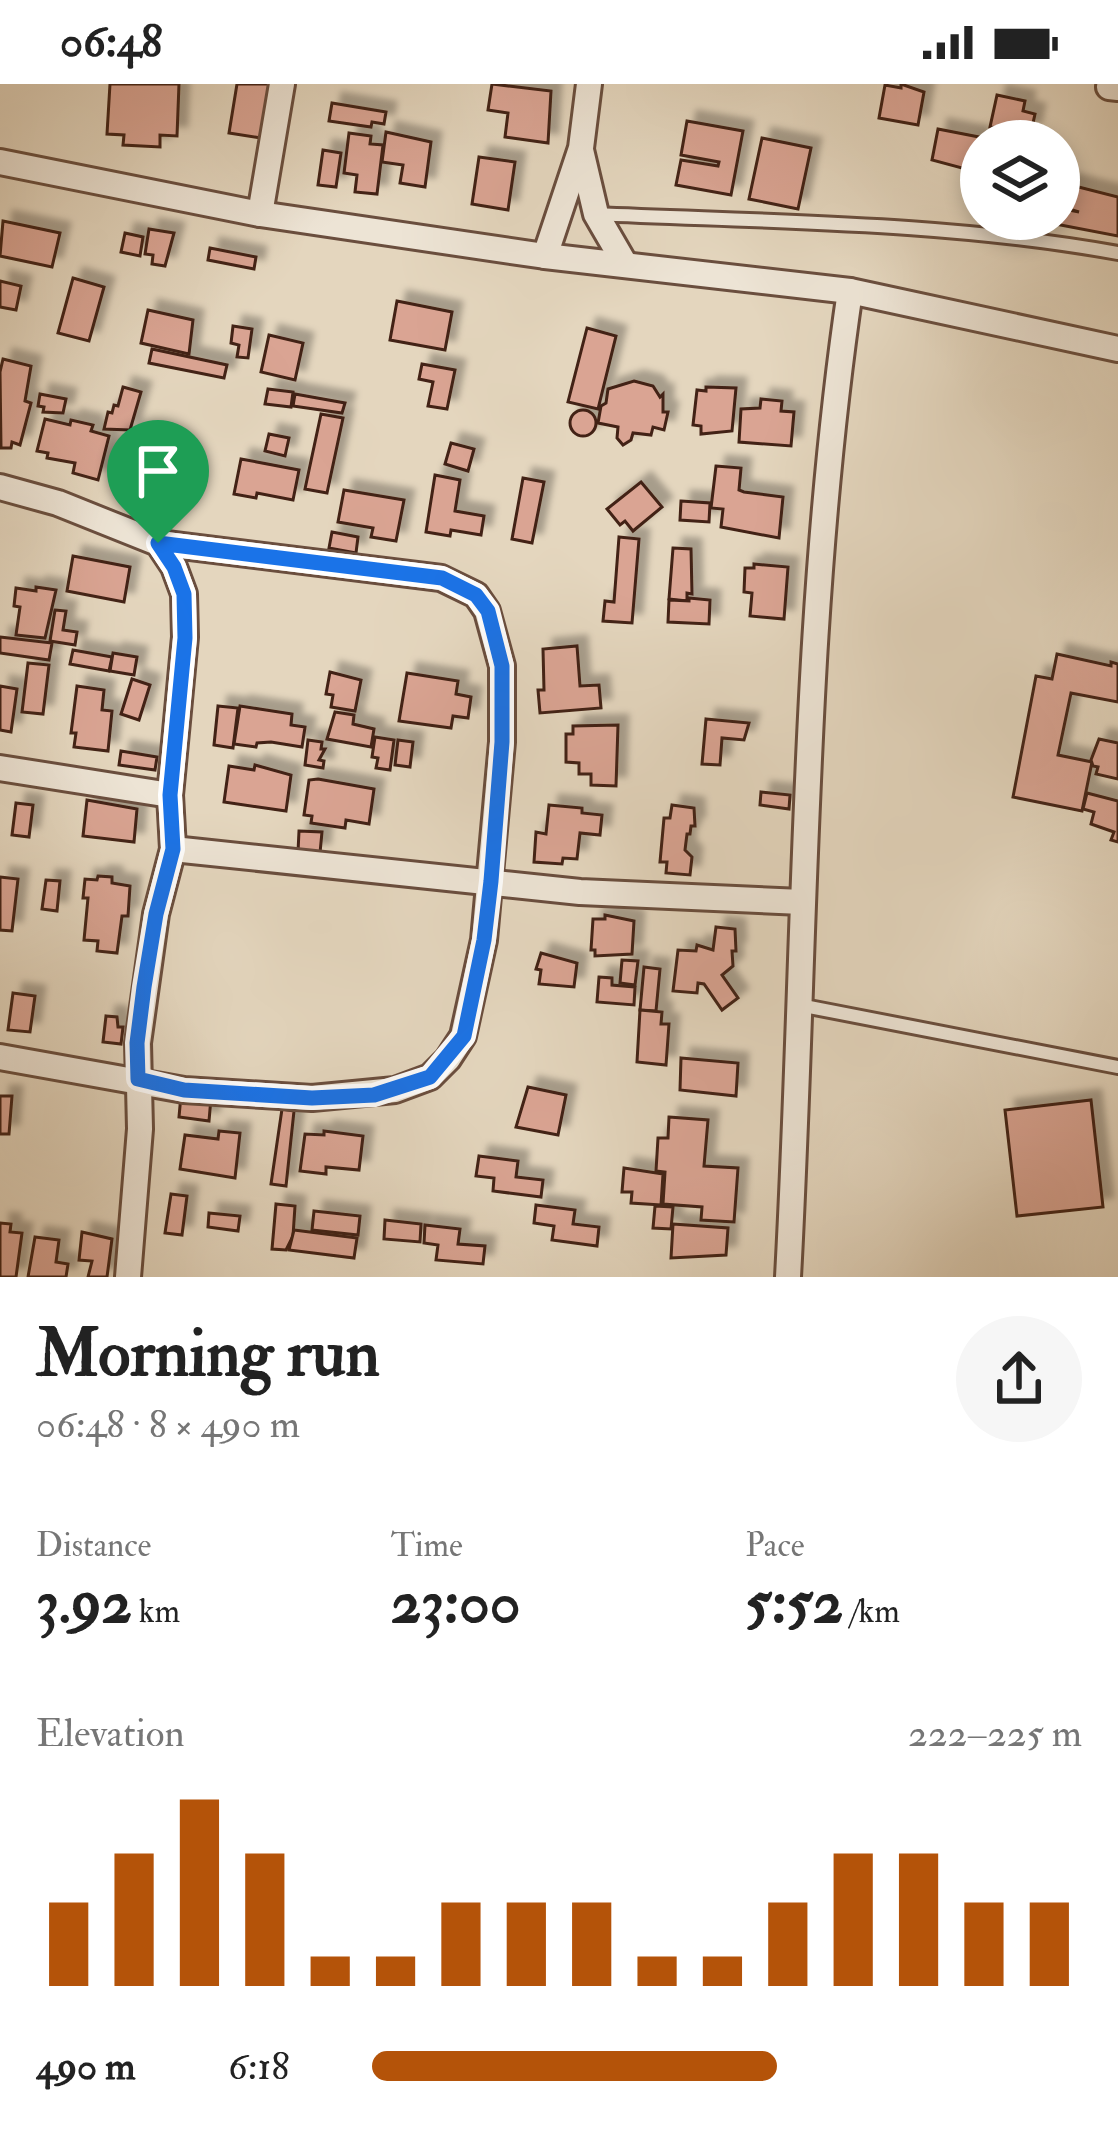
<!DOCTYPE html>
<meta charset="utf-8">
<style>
:root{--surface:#fff;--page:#f6f6f6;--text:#222;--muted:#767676;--accent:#b45309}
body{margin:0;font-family:"IM FELL Double Pica",serif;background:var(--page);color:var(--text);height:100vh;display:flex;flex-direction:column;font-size:45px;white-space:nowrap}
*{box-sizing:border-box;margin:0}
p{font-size:39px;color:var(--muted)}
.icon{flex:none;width:66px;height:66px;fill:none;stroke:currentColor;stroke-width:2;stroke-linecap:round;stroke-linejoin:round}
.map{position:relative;height:1193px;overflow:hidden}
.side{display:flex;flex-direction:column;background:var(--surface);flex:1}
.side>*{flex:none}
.controls{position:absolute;left:960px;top:36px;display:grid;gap:24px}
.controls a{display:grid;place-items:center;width:120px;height:120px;border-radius:50%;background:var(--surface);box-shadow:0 6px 18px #0003;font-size:60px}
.pin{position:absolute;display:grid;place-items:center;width:102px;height:102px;color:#fff;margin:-123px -51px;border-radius:50% 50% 50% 0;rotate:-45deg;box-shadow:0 0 12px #0007}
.pin .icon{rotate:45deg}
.round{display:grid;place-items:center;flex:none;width:126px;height:126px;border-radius:63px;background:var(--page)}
.summary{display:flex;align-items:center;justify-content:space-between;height:204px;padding:0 36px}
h1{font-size:66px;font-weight:700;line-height:90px}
.stats{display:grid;grid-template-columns:repeat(3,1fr);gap:18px;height:204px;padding:12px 36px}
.stats div{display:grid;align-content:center}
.stats b{font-size:60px;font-weight:700}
.stats small{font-size:33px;font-weight:400}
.stats p{font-size:33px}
.chart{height:336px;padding:24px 36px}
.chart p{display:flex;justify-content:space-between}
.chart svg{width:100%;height:216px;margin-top:12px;stroke:var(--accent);stroke-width:6}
ul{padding:0 36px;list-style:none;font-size:39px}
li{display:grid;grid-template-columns:192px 144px 1fr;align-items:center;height:90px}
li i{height:30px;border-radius:15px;background:var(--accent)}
.status{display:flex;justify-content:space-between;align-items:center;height:84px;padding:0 60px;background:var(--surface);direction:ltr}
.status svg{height:33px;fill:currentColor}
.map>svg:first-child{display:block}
.building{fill:#daa493;stroke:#422114;stroke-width:3;filter:url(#shadow)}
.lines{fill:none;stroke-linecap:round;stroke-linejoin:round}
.lane-casing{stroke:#6a4e3e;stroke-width:18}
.street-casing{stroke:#6a4e3e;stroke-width:30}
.lane{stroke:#ede4d5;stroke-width:12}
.street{stroke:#ede4d5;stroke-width:24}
.route-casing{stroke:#fff;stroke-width:24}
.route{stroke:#1a73e8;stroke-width:15}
</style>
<div class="status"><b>06:48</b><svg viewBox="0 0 49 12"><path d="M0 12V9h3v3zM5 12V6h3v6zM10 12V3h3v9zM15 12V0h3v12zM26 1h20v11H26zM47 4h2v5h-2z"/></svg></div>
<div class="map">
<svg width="1118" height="1193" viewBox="0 0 1118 1193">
<defs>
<filter id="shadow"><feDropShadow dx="10" dy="-10" stdDeviation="3" flood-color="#0004"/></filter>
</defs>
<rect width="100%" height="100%" fill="#e4d6be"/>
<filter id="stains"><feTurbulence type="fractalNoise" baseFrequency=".00167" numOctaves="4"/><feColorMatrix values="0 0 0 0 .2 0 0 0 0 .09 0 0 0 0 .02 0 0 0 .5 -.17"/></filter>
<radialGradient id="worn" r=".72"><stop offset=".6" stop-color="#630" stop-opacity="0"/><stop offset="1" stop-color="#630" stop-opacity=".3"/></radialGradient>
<g class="building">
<path d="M110 0H179L177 52 160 51V63L123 61 124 51 107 50Z"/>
<path d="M237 0H269L261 54 229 49Z"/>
<path d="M492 0 551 7 548 59 505 53 508 29 488 26Z"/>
<path d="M901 0 924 8 918 41 879 34 885 1 901 4Z"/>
<path d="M997 11 1025 17 1023 27 1035 30 1031 48 990 43Z"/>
<path d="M332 19 386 28 384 40 372 38 371 43 329 37Z"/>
<path d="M687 37 743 47 731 111 676 101 681 76 718 82 719 78 681 71Z"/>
<path d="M938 45 979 53 973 87 932 76Z"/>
<path d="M386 48 431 58 425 103 400 99 403 81 382 78Z"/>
<path d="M349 49 371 52 370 60 383 61 377 110 355 108 357 91 344 89Z"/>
<path d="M762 54 811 64 798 125 749 115Z"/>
<path d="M323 66 341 69 336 103 318 101Z"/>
<path d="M479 73 515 78 508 126 472 120Z"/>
<path d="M1059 98 1118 113V152L1045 138 1059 135V124L1079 128 1059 122Z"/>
<path d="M3 137 60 149 52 183 0 172Z"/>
<path d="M149 145 174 149 165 182 152 180 153 171 145 170Z"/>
<path d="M125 149 143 153 140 172 121 168Z"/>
<path d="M210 164 256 173 254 185 208 176Z"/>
<path d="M73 194 104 203 89 257 58 249Z"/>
<path d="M0 197 21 202 16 226 0 223Z"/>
<path d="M397 217 452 228 445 266 390 256Z"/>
<path d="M148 226 193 236 189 270 141 259Z"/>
<path d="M233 242 252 245 248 274 237 273 239 261 231 259Z"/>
<path d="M587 244 616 252 598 325 568 318Z"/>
<path d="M269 251 303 259 295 296 261 288Z"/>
<path d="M152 265 227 281 224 294 149 279Z"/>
<path d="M3 275 31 282 25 317 31 319 20 361 12 358 11 364H1L0 288Z"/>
<path d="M422 280 455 286 447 325 428 322 433 298 419 295Z"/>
<path d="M634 297 653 302 660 313 663 310V328H668L664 346 653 343 651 351 633 349 631 356 623 361 617 354 618 343 598 339 601 322 606 319 608 305Z"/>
<path d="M123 303 141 308 130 346 104 345 108 328 112 329 114 321 118 322Z"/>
<path d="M706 303 736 304 732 347 701 350V342L693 341 697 306 706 307Z"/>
<path d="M268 305 293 308 291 323 265 320Z"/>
<path d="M40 310 66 315 63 329 43 328 44 323 38 322Z"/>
<path d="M295 310 345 319 342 329 293 322Z"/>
<path d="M761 315 782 317 781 327 794 328 791 362 739 358 741 325 760 324Z"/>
<circle cx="583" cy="339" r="13"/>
<path d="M321 330 343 334 327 409 305 405Z"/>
<path d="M45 335 70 341 71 336 93 341 91 347 109 352 98 396 73 389 75 379 47 374 48 369 37 367Z"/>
<path d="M269 350 289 354 285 372 265 367Z"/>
<path d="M451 359 474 365 468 387 445 380Z"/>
<path d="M241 375 299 386 293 416 257 409 256 414 234 410Z"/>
<path d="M716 382 741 384 739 406 744 408 783 413 779 454 721 443 723 425 711 424Z"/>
<path d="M435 391 460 396 455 427 484 432 481 451 451 446 450 452 426 448Z"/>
<path d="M523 394 544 398 532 459 512 455Z"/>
<path d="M641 398 662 423 633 447 625 437 620 441 607 425Z"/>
<path d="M344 406 404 416 396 457 371 453 373 444 338 438Z"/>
<path d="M681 417 710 419 709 438 680 436Z"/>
<path d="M332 448 358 453 356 469 329 464Z"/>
<path d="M619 453 639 455 632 539 603 537 605 517 614 518Z"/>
<path d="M673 464 691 465 692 510 687 509V517L669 515Z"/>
<path d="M73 472 130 483 124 518 67 507Z"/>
<path d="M754 480 788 483 784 535 750 532 752 509 744 508 745 484H754Z"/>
<path d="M36 503 56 506 45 554 16 551 20 523 14 522 16 504 36 507Z"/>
<path d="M689 514 710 516 709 540 668 538 669 516 689 517Z"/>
<path d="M55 526 66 527 63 546 77 548 75 561 50 557Z"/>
<path d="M0 553 52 559 49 576 0 569Z"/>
<path d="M577 562 580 602 599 601 601 624 540 629 538 606H544L543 565Z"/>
<path d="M73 566 112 573 109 587 70 580Z"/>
<path d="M113 569 137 573 134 591 110 587Z"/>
<path d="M1057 570 1111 582V578L1118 580V618L1071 609 1058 671 1092 678 1082 727 1013 713 1036 592 1052 595Z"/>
<path d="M28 579 49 581 43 630 22 628Z"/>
<path d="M330 588 361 596 355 627 331 623 333 611 326 610Z"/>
<path d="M407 589 458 597 456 610 471 613 468 634 453 632 451 644 399 637Z"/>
<path d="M132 595 150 601 139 636 121 630Z"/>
<path d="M0 602 17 605 11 648 0 646Z"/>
<path d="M77 602 104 606 102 626 112 627 108 667 74 663 76 649H71Z"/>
<path d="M218 622 238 624 233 664 214 661Z"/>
<path d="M240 622 292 630 291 641 305 643 302 663 271 658 257 659 256 663 234 660Z"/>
<path d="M335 628 354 631 353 640 374 645 371 663 327 655Z"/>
<path d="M706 635 749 639 744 656 722 654 720 681 702 680Z"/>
<path d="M618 641 616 702 591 701V690H579V679L566 678V650H573V642Z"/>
<path d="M375 653 394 656 390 686 376 684 378 674 372 673Z"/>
<path d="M1099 655 1118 659V695L1096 690 1098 683 1093 682 1091 676Z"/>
<path d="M308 656 322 658 321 665H325L319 676 324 677 323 684 305 681Z"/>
<path d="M398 656 413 658 410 683 395 681Z"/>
<path d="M121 667 157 673 155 686 119 681Z"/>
<path d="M255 681 291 691 286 727 224 718 229 682 254 686Z"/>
<path d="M318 695 374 705 369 740 346 736 345 744 311 739 312 732 304 731 309 696Z"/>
<path d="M761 708 790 711 789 725 760 721Z"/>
<path d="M1087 709 1118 717V758L1111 756 1114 748 1091 740 1094 728 1083 725Z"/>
<path d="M87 716 137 725 134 758 83 752Z"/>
<path d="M16 719 33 721 29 753 12 751Z"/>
<path d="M549 721 582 724V729L602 731 600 751 580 749 577 775 563 774 562 780 534 778 536 748 546 750Z"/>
<path d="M672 721 694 724 695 742H691L690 750H687L685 766 692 773 690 791 666 789 667 778H660L664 734H670Z"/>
<path d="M299 747 322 748 320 769 298 768Z"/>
<path d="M98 792 112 793V799L130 802 128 832H122L117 869 97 867 98 857 84 856 88 814H83L85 795 97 796Z"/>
<path d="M0 793 18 795 12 847 0 846Z"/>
<path d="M46 796 60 797 57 827 42 825Z"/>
<path d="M605 831 634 837 632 870 595 872V866H591L593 835H605Z"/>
<path d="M716 843 735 845 736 867H732L733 882 722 891 738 914 722 926 704 900 698 899 697 909 673 907 678 866 696 867 697 861 713 866Z"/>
<path d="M541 869 577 879 574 903 539 900 541 886 536 885Z"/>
<path d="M622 876 638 877 635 901 620 899Z"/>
<path d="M644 883 660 885 656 927 640 926Z"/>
<path d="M599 893 612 894V901L635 903 634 921 597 918Z"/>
<path d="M13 909 35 912 30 948 8 946Z"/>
<path d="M640 926 662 928 661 940H669L666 981 637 978Z"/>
<path d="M106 932 117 933 118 943H123L121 960 103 958Z"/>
<path d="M681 974 738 979 736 1012 680 1006Z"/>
<path d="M528 1003 566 1011 558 1051 516 1043Z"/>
<path d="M181 1011 211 1014 209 1037 179 1033Z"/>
<path d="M0 1012H12L9 1050H0Z"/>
<path d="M1091 1016 1103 1123 1017 1132 1005 1026Z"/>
<path d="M282 1025 294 1027 286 1102 271 1100Z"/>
<path d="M669 1033 708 1036 704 1082 738 1084 734 1138 701 1136 702 1123 663 1120 665 1088 656 1087 658 1054H668Z"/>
<path d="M219 1047 240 1049 235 1094 180 1085 185 1051 218 1055Z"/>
<path d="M324 1047 363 1052 359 1086 326 1083V1090L300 1087 305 1050 324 1051Z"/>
<path d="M479 1072 518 1077 516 1093 543 1096 541 1113 493 1107 494 1094 476 1092Z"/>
<path d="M624 1084 663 1090 661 1121 631 1119 632 1108H622Z"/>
<path d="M171 1110 187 1112 182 1151 165 1149Z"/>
<path d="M276 1120 295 1122 293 1152 286 1166 272 1165Z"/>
<path d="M536 1121 575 1126 573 1140 599 1143 597 1162 552 1156 554 1142 534 1139Z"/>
<path d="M655 1122 673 1123 671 1145 653 1144Z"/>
<path d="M314 1127 360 1132 358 1151 312 1146Z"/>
<path d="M209 1129 240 1132 238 1147 208 1143Z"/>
<path d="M385 1136 421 1140 420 1158 384 1155Z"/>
<path d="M0 1139 11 1140 10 1148 22 1149 16 1193H0Z"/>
<path d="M673 1140 728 1144 726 1171 671 1174Z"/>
<path d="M425 1141 460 1145 458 1160 485 1162 483 1180 436 1176 438 1161 424 1159Z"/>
<path d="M294 1146 357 1154 354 1174 289 1166Z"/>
<path d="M82 1148 112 1155 107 1193H88L92 1177 79 1176Z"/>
<path d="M35 1153 59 1156 56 1178 68 1180 66 1193H28Z"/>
</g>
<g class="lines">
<defs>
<g id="lane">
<path d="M596 130C770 138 946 138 1118 169"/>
<path d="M799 921 1118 983"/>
</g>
<g id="street">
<path d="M1109 3 1118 4"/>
<path d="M581 66 596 130 625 180"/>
<path d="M0 78 260 130 545 172 850 207 1118 265"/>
<path d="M260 130 282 0"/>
<path d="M545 172 581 64 589 0"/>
<path d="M0 403 58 419 158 459 174 483 184 510 185 553 170 711 173 765 156 830 138 959 140 1045 128 1193"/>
<path d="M0 684 170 711"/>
<path d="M173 765 580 808 802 818"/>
<path d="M0 973 184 1006 312 1014 395 1006 430 993 448 975 463 952 484 856 502 658V582L487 527 476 511 441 494 158 459"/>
<path d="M788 1193C806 864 802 533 850 207"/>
</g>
</defs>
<use href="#lane" class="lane-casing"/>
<use href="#street" class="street-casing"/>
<use href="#lane" class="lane"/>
<use href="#street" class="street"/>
</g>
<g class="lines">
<defs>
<path id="route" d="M158 459 442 494 476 511 488 527 502 582V658L491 797 484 856 464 952 430 993 374 1011 312 1014 184 1006 138 995 137 959 144 903 156 830 173 765 170 711 185 554 184 510 174 483Z"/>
</defs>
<use href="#route" class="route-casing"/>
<use href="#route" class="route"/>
</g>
<rect width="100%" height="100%" filter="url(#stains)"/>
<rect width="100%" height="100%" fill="url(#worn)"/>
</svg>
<div class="controls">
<a><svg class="icon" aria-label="layers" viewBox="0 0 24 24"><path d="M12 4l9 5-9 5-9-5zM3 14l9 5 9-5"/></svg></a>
</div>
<div class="pin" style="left:158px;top:459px;background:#1e9e55"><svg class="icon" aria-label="arrive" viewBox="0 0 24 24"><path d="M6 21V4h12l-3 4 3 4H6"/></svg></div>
</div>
<section class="side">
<div class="summary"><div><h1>Morning run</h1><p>06:48 · 8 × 490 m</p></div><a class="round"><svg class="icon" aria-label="share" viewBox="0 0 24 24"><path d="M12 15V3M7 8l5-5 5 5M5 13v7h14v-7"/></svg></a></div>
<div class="stats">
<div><p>Distance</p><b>3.92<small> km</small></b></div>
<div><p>Time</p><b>23:00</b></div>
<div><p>Pace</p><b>5:52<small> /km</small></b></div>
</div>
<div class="chart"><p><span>Elevation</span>222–225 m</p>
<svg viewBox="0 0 160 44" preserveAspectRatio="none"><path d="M5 44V27M15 44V17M25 44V6M35 44V17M45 44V38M55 44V38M65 44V27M75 44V27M85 44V27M95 44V38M105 44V38M115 44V27M125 44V17M135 44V17M145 44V27M155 44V27"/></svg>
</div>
<ul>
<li><b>490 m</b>6:18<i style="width:57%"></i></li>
</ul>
</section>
